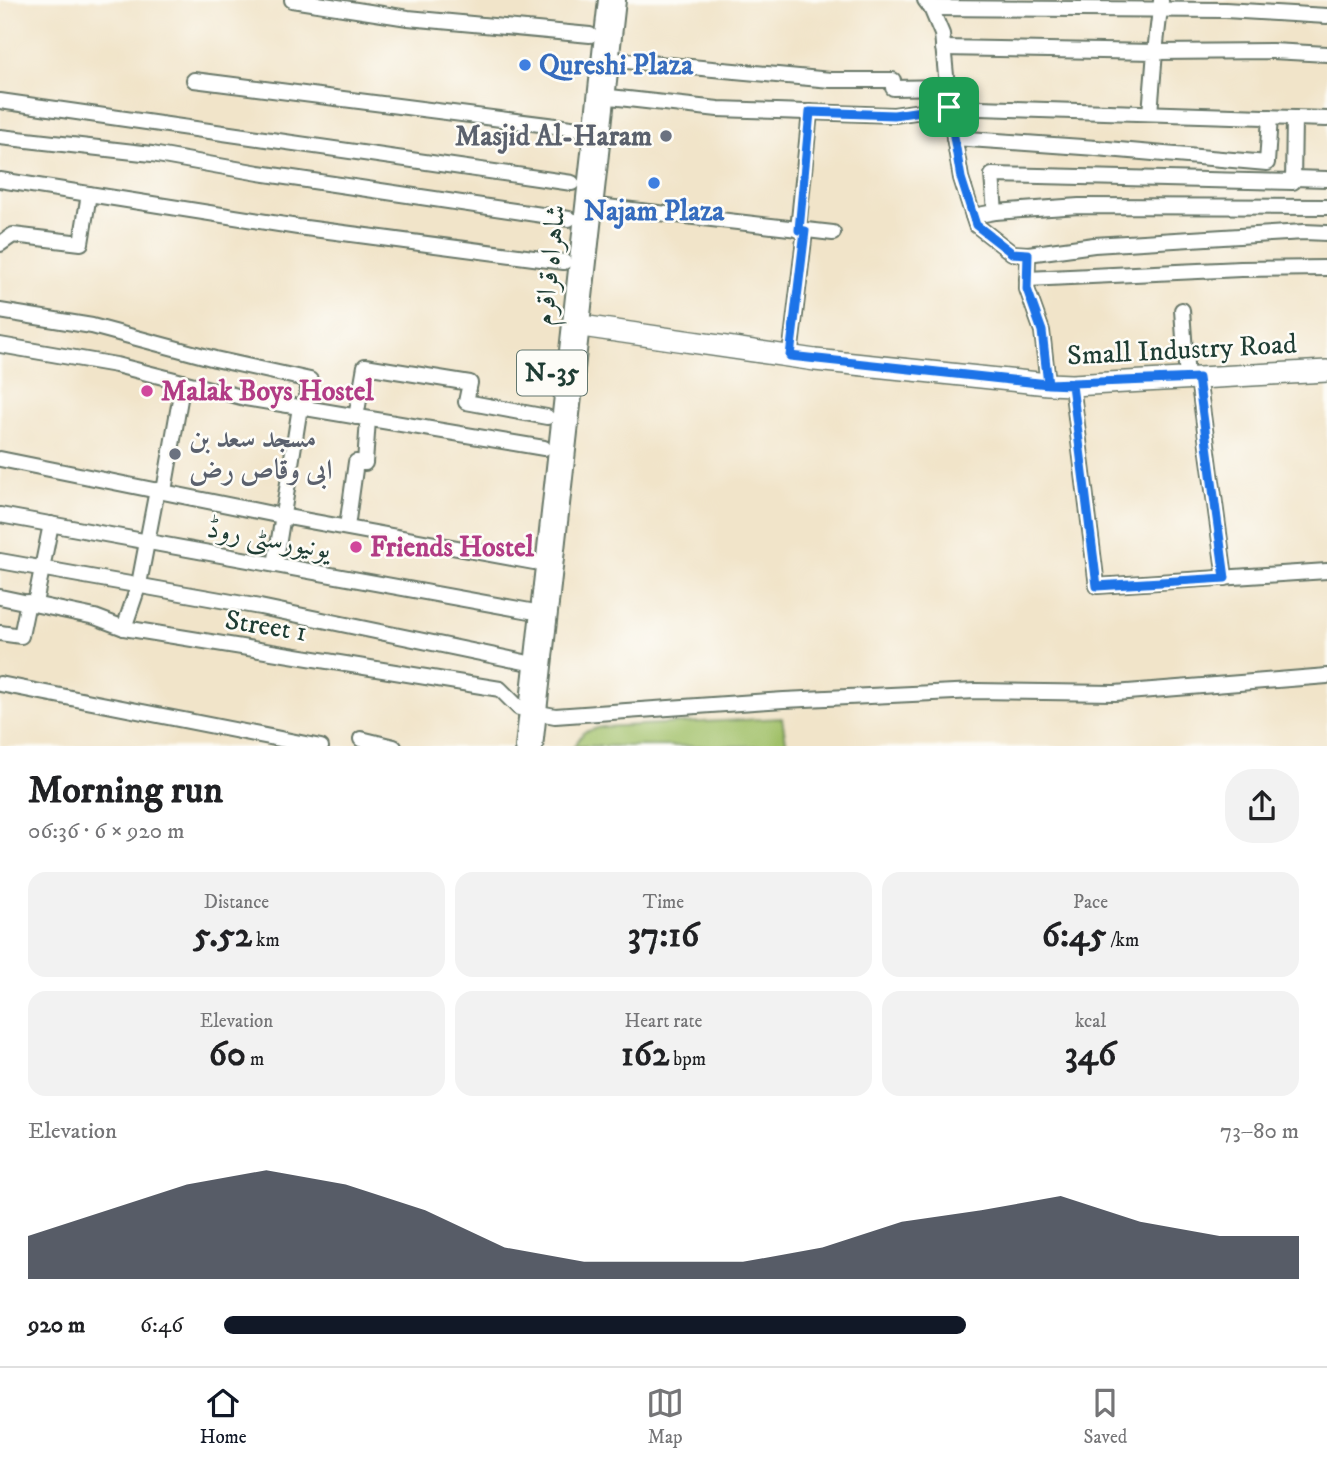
<!DOCTYPE html>
<meta charset="utf-8">
<style>
:root{--surface:#fff;--page:#f2f2f2;--text:#202124;--muted:#757577;--line:#e0e0e0;--accent:#111827}
body{margin:0;font-family:"IM FELL DW Pica",Amiri,serif;background:var(--page);color:var(--text);height:100vh;display:flex;flex-direction:column;font-size:26px;white-space:nowrap}
*{box-sizing:border-box;margin:0}
p{font-size:23px;color:var(--muted)}
.icon{flex:none;width:38px;height:38px;fill:none;stroke:currentColor;stroke-width:2;stroke-linecap:round;stroke-linejoin:round}
.map{position:relative;height:746px;overflow:hidden}
.panel{display:flex;flex-direction:column;background:var(--surface);flex:1}
.panel>*{flex:none}
.pin{position:absolute;display:grid;place-items:center;width:60px;height:60px;color:#fff;margin:-30px;border-radius:14px;box-shadow:0 4px 10px #0006}
.round{display:grid;place-items:center;flex:none;width:74px;height:74px;border-radius:28px;background:var(--page)}
.head{display:flex;align-items:center;justify-content:space-between;height:119px;padding:0 28px}
h1{font-size:38px;font-weight:800;line-height:52px}
.stats{display:grid;grid-template-columns:repeat(3,1fr);gap:10px;height:119px;padding:7px 28px}
.stats div{display:grid;align-content:center;border-radius:18px;background:var(--page);text-align:center}
.stats b{font-size:35px;font-weight:800}
.stats small{font-size:19px;font-weight:400}
.stats p{font-size:19px}
.chart{height:196px;padding:14px 28px}
.chart p{display:flex;justify-content:space-between}
.chart svg{width:100%;height:126px;margin-top:7px;fill:var(--accent);opacity:.7}
ul{padding:0 28px;list-style:none;font-size:23px}
li{display:grid;grid-template-columns:112px 84px 1fr;align-items:center;height:52px}
li i{height:18px;border-radius:9px;background:var(--accent)}
.tabs{display:flex;justify-content:space-around;align-items:center;height:98px;border-top:2px solid var(--line);background:var(--surface);font-size:19px;color:var(--muted)}
.tabs a{display:grid;justify-items:center;gap:4px}
.tabs .selected{color:var(--accent)}
.map>svg:first-child{display:block}
.green{fill:#a0c068;stroke:#607e4e;stroke-width:2}
.lines{fill:none;stroke-linecap:round;stroke-linejoin:round}
.street-casing{stroke:#687768;stroke-width:18}
.secondary-casing{stroke:#687768;stroke-width:24}
.highway-casing{stroke:#687768;stroke-width:30}
.street{stroke:#fff;stroke-width:14}
.secondary{stroke:#fff;stroke-width:21}
.highway{stroke:#fff;stroke-width:26}
.route-casing{stroke:#fff;stroke-width:14}
.route{stroke:#1a73e8;stroke-width:9}
.shop-dot{fill:#3f7fe0;stroke:#fdfcf7;stroke-width:2.5}
.worship-dot{fill:#6b7280;stroke:#fdfcf7;stroke-width:2.5}
.hotel-dot{fill:#d1479c;stroke:#fdfcf7;stroke-width:2.5}
.labels{text-anchor:middle;dominant-baseline:central;stroke-width:5;stroke-linejoin:round;paint-order:stroke}
.shield{fill:#fdfcf7;stroke:#62766e;stroke-width:2}
.shield-label{font-size:26px;font-weight:bold;fill:#1f3d34}
.shop-label{font-size:28px;font-weight:bold;fill:#366cbe;stroke:#fdfcf7;text-anchor:start}
.worship-label{font-size:28px;font-weight:bold;fill:#5b616d;stroke:#fdfcf7;text-anchor:end}
.street-label{font-size:28px;fill:#1f3d34;stroke:#fdfcf7}
.hotel-label{font-size:28px;font-weight:bold;fill:#b23c85;stroke:#fdfcf7;text-anchor:start}
</style>
<div class="map">
<svg width="1327" height="747" viewBox="0 0 1327 747">
<rect width="100%" height="100%" fill="#fdfcf7"/>
<filter id="ink" filterUnits="userSpaceOnUse"><feTurbulence type="fractalNoise" baseFrequency=".0143" numOctaves="2"/><feDisplacementMap in="SourceGraphic" scale="14" xChannelSelector="R" yChannelSelector="G"/><feConvolveMatrix kernelMatrix="1 2 1 2 8 2 1 2 1" color-interpolation-filters="sRGB"/></filter>
<filter id="wash" filterUnits="userSpaceOnUse"><feTurbulence type="fractalNoise" baseFrequency=".00686" numOctaves="4" result="noise"/><feDisplacementMap in="SourceGraphic" scale="28" xChannelSelector="R" yChannelSelector="G"/><feGaussianBlur stdDeviation="1.57" result="paint"/><feColorMatrix in="noise" values="0 0 0 0 0 0 0 0 0 0 0 0 0 0 0 0 0 1.4 0 .05"/><feComposite in="paint" operator="in"/></filter>
<g filter="url(#wash)">
<rect width="100%" height="100%" fill="#f1e4c9"/>
<path class="green" d="M782 718 787 746H574L584 732 601 727Z"/>
</g>
<g filter="url(#ink)">
<g class="lines">
<defs>
<g id="street">
<path d="M292 0 408 18 590 35"/>
<path d="M925 0 931 8 942 34 949 107 961 178 976 225 1012 253 1028 254 1027 289 1042 331 1048 384"/>
<path d="M1161 1 1155 52 1272 51 1327 54"/>
<path d="M931 8 1225 10 1327 16"/>
<path d="M943 48 1155 52 1150 113"/>
<path d="M605 59 831 80H893V88L947 87"/>
<path d="M194 80 579 129"/>
<path d="M601 96 718 109 894 115 949 107 1327 119"/>
<path d="M0 101 572 183"/>
<path d="M0 137 152 154 259 173 569 219"/>
<path d="M954 138 1096 148 1267 163 1270 117"/>
<path d="M1293 178 1327 179"/>
<path d="M0 180 298 227 564 262"/>
<path d="M589 205 833 233"/>
<path d="M995 212 1079 206 1327 207"/>
<path d="M973 216 995 212 992 175 1293 182 1294 118"/>
<path d="M798 230 810 112"/>
<path d="M0 244 13 235 81 243 89 194"/>
<path d="M1028 254 1094 245 1304 232 1327 233"/>
<path d="M1027 279 1241 269 1327 268"/>
<path d="M1182 310 1187 379"/>
<path d="M0 311 92 326 215 359 310 380 304 408"/>
<path d="M0 345 116 365 245 398 544 448"/>
<path d="M790 356 805 231"/>
<path d="M1198 378 1225 578"/>
<path d="M1072 385 1097 586 1327 571"/>
<path d="M356 417 365 366 470 383 466 402 547 417"/>
<path d="M0 459 282 516 534 562"/>
<path d="M164 491 183 382"/>
<path d="M0 515 530 611"/>
<path d="M347 527 356 462 365 463 368 419"/>
<path d="M0 561 260 607 524 662"/>
<path d="M275 565 300 407"/>
<path d="M0 597 95 617 124 628 500 689 519 708"/>
<path d="M35 603 51 524"/>
<path d="M124 628 139 584 157 490"/>
<path d="M0 633 21 636 28 602"/>
<path d="M0 684 321 747"/>
<path d="M534 712 555 716 784 700 976 691 1115 693 1327 676"/>
<path d="M361 739 394 747"/>
</g>
<path id="secondary" d="M575 325 815 360 1048 384 1072 385 1327 371"/>
<path id="highway" d="M529 747 612 0"/>
</defs>
<use href="#street" class="street-casing"/>
<use href="#secondary" class="secondary-casing"/>
<use href="#highway" class="highway-casing"/>
<use href="#street" class="street"/>
<use href="#secondary" class="secondary"/>
<use href="#highway" class="highway"/>
</g>
</g>
<g class="lines" filter="url(#ink)">
<defs>
<path id="route" d="M949 107 894 115 810 112 799 230 805 231 790 356 1048 384 1198 378 1225 578 1097 586 1072 385 1048 384 1042 331 1027 289 1028 254 1012 253 976 225 961 178 949 107"/>
</defs>
<use href="#route" class="route-casing"/>
<use href="#route" class="route"/>
</g>
<g class="shop-dot">
<circle cx="525" cy="65" r="7"/>
<circle cx="654" cy="183" r="7"/>
</g>
<g class="worship-dot">
<circle cx="666" cy="136" r="7"/>
<circle cx="175" cy="454" r="7"/>
</g>
<g class="hotel-dot">
<circle cx="147" cy="391" r="7"/>
<circle cx="356" cy="547" r="7"/>
</g>
<g class="labels">
<rect class="shield" x="517" y="350.5" width="70" height="45" rx="5"/>
<g class="shield-label">
<text x="552" y="373">N-35</text>
</g>
<g class="shop-label">
<text x="539" y="65">Qureshi Plaza</text>
<text x="654" y="211" text-anchor="middle">Najam Plaza</text>
</g>
<g class="worship-label">
<text x="652" y="136">Masjid Al-Haram</text>
<text x="189" y="438" text-anchor="start">مسجد سعد بن<tspan x="189" dy="32">ابی وقاص رض</tspan></text>
</g>
<g class="street-label">
<text transform="translate(550 265) rotate(-84)">شاہراہ قراقرم</text>
<text transform="translate(1182 350) rotate(-3)">Small Industry Road</text>
<text transform="translate(269 539) rotate(10)">یونیورسٹی روڈ</text>
<text transform="translate(266 626) rotate(9)">Street 1</text>
</g>
<g class="hotel-label">
<text x="161" y="391">Malak Boys Hostel</text>
<text x="370" y="547">Friends Hostel</text>
</g>
</g>
</svg>
<div class="pin" style="left:949px;top:107px;background:#1e9e55"><svg class="icon" aria-label="arrive" viewBox="0 0 24 24"><path d="M6 21V4h12l-3 4 3 4H6"/></svg></div>
</div>
<section class="panel">
<div class="head"><div><h1>Morning run</h1><p>06:36 · 6 × 920 m</p></div><a class="round"><svg class="icon" aria-label="share" viewBox="0 0 24 24"><path d="M12 15V3M7 8l5-5 5 5M5 13v7h14v-7"/></svg></a></div>
<div class="stats">
<div><p>Distance</p><b>5.52<small> km</small></b></div>
<div><p>Time</p><b>37:16</b></div>
<div><p>Pace</p><b>6:45<small> /km</small></b></div>
</div>
<div class="stats">
<div><p>Elevation</p><b>60<small> m</small></b></div>
<div><p>Heart rate</p><b>162<small> bpm</small></b></div>
<div><p>kcal</p><b>346</b></div>
</div>
<div class="chart"><p><span>Elevation</span>73–80 m</p>
<svg viewBox="0 0 160 44" preserveAspectRatio="none"><path d="M0 44V29L10 20L20 11L30 6L40 11L50 20L60 33L70 38L80 38L90 38L100 33L110 24L120 20L130 15L140 24L150 29L160 29V44z"/></svg>
</div>
<ul>
<li><b>920 m</b>6:46<i style="width:69%"></i></li>
</ul>
</section>
<nav class="tabs">
<a class="selected"><svg class="icon" aria-label="home" viewBox="0 0 24 24"><path d="M3 11l9-7 9 7M6 9v11h12V9"/></svg>Home</a>
<a><svg class="icon" aria-label="map" viewBox="0 0 24 24"><path d="M3 6l6-2 6 2 6-2v14l-6 2-6-2-6 2zM9 4v14M15 6v14"/></svg>Map</a>
<a><svg class="icon" aria-label="saved" viewBox="0 0 24 24"><path d="M7 4h10v16l-5-4-5 4z"/></svg>Saved</a>
</nav>
